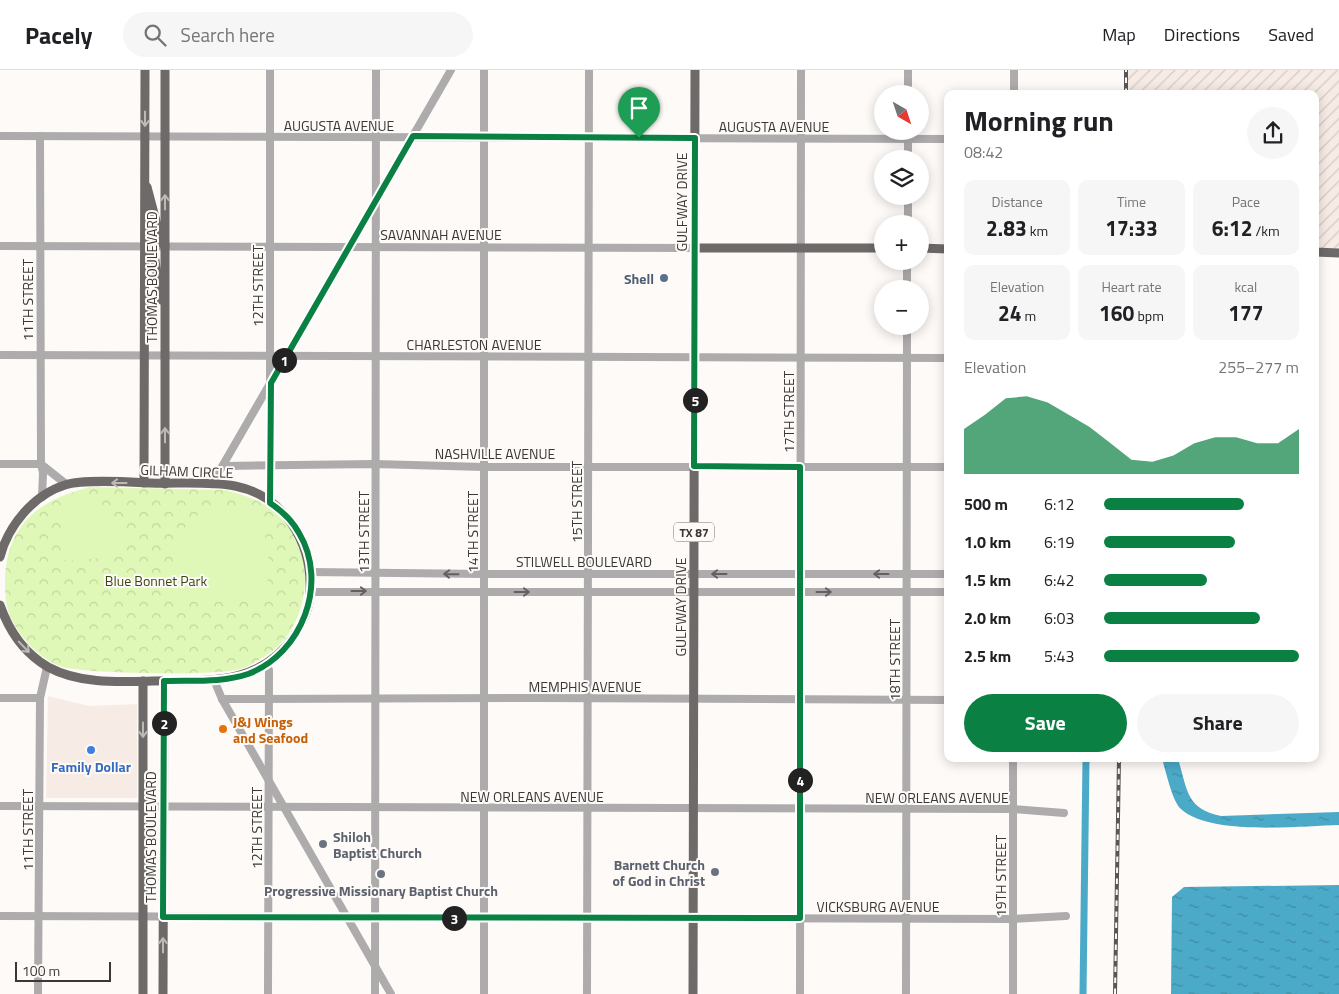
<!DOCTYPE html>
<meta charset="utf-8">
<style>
:root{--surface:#fff;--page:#f6f6f6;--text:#202124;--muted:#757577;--line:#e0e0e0;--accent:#0b8043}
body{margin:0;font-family:"Titillium Web",sans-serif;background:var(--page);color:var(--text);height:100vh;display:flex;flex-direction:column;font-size:19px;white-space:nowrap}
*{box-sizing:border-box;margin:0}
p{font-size:16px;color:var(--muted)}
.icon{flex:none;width:28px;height:28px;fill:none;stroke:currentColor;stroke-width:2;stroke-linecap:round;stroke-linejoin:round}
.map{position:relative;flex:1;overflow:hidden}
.sheet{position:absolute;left:944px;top:20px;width:375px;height:672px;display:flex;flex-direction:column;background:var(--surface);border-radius:10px;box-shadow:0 2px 12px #0003}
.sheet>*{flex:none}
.needle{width:32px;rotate:141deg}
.fabs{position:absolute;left:874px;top:15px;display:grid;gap:10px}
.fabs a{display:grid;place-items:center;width:55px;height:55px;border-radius:50%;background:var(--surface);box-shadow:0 2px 12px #0003;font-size:25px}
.scale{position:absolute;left:15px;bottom:12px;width:96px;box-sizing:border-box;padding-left:5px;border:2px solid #393837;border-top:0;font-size:14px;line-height:18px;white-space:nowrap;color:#393837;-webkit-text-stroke:4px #fdfaf7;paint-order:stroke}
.pin{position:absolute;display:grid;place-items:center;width:42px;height:42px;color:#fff;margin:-51px -21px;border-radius:50% 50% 50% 0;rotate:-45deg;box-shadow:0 0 5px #0007}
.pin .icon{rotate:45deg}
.km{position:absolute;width:25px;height:25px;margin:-12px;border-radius:50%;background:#222;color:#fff;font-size:14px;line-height:25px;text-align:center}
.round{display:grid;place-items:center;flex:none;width:52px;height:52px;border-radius:26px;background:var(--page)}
.summary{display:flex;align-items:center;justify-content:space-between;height:85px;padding:0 20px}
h1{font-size:28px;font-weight:700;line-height:38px}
.figures{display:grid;grid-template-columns:repeat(3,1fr);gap:8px;height:85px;padding:5px 20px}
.figures div{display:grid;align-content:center;border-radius:10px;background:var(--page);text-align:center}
.figures b{font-size:21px;font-weight:700}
.figures small{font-size:14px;font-weight:400}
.figures p{font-size:14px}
.chart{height:140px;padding:10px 20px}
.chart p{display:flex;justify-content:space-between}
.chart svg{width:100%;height:90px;margin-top:5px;fill:var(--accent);opacity:.7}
.action{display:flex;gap:10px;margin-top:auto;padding:10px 20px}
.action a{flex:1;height:58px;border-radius:30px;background:var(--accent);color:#fff;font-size:20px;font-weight:700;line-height:58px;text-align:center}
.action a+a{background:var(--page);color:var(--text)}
ul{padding:0 20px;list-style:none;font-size:16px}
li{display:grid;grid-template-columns:80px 60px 1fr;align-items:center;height:38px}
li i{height:12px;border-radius:6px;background:var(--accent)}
header{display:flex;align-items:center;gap:30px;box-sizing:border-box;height:70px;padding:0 25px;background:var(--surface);border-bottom:1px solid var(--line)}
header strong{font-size:24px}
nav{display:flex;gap:28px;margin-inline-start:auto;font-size:18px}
.search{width:350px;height:45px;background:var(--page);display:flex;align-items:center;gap:12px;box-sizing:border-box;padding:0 18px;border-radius:28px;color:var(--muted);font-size:19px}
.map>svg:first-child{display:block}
.built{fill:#f7ece5}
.industrial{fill:url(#industrial-furrows)}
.park{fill:url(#park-crowns)}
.garden{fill:#dff8b7}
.water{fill:url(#water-ripples)}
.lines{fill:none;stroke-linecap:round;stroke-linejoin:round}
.canal{stroke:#4baac8;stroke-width:7}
.minor{stroke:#adabab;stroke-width:8}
.major{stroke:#6d6a69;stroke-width:9}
.rail-casing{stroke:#585755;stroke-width:4}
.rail{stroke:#fdfaf7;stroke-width:2;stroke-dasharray:5.5;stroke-linecap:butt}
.oneway{stroke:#bcb9b7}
.oneway2{stroke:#626060}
.route-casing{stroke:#fff;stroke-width:10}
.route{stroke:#0b8043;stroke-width:6}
.service-dot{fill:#5c6f8a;stroke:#fdfaf7;stroke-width:2}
.food-dot{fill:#e8710a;stroke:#fdfaf7;stroke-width:2}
.shop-dot{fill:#3f7fe0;stroke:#fdfaf7;stroke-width:2}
.worship-dot{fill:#6b7280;stroke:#fdfaf7;stroke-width:2}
.labels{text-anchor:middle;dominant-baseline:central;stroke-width:4;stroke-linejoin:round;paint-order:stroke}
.shield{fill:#fdfaf7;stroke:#747271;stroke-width:1}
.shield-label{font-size:12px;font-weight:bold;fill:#393837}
.street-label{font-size:14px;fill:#393837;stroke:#fdfaf7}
.service-label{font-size:14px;font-weight:bold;fill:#4e5e75;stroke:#fdfaf7;text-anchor:end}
.park-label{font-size:14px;fill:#394916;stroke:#fdfaf7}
.food-label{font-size:14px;font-weight:bold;fill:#c56008;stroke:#fdfaf7;text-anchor:start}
.shop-label{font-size:14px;font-weight:bold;fill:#366cbe;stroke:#fdfaf7}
.worship-label{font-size:14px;font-weight:bold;fill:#5b616d;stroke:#fdfaf7;text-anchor:start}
</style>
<header>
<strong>Pacely</strong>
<div class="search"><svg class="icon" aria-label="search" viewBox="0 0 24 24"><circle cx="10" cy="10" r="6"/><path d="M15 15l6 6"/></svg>Search here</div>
<nav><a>Map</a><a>Directions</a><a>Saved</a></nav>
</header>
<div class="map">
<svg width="1339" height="924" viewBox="0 0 1339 924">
<defs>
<pattern id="industrial-furrows" width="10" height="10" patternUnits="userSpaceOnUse" patternTransform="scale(1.25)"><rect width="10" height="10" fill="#f7ece5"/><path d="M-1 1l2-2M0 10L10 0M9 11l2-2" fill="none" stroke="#d4cbc5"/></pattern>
<pattern id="park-crowns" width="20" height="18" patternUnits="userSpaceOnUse" patternTransform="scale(1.25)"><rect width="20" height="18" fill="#dff8b7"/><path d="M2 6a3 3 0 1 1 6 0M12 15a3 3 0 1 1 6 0" fill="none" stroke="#c0d59e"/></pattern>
<pattern id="water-ripples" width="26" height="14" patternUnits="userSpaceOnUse" patternTransform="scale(1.25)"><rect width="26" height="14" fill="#4baac8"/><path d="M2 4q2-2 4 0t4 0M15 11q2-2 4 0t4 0" fill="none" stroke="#3f8ba3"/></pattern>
</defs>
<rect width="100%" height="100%" fill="#fdfaf7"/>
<path class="built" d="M48 626 89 636 137 634V728H46Z"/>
<path class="industrial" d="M1126 0H1339V182H1315V24H1126Z"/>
<path class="park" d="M90 417 224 420C244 424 263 431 278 445 320 482 311 559 264 587 257 591 248 597 240 599 219 606 79 604 59 596 37 586 20 568 10 546 5 534 5 521 5 509 7 453 40 430 90 417Z"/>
<g class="garden">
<path d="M70 426C104 422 124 455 127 486L66 491 61 486V429Z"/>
<path d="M205 438H261L269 493 266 529 263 531 173 532 174 468Z"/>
</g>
<g class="water">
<path d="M1162 689H1178C1188 720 1185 738 1221 746L1339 742V755C1300 756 1210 766 1181 739 1172 731 1166 701 1162 689Z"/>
<path d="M1339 815V924H1171L1172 827 1184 817Z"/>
</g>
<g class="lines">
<path class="canal" d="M1083 924 1086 689"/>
<g class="minor">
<path d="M270 0V433"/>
<path d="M908 0V24"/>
<path d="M1014 24V0"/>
<path d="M0 66 948 69"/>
<path d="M40 66 41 394 43 403 42 427"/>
<path d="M908 89V61"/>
<path d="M908 154V126"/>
<path d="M0 176 695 178"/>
<path d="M907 219V191"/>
<path d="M0 285 948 288"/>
<path d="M0 394H41"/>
<path d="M42 395 66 414"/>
<path d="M223 396 375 394 484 397H948"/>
<path d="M212 414 451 0"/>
<path d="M310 502 484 504H948"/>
<path d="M310 522H948"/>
<path d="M266 593 269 600 268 924"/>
<path d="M214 610 222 629 391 924"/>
<path d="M0 628H40"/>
<path d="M222 629 538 628 948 630"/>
<path d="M0 736 1013 739 1064 743"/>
<path d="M0 846 1013 849 1066 846"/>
<path d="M38 924 40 628 47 597"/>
<path d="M375 924 376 0"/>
<path d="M484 924V0"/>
<path d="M587 924 589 0"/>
<path d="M800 924 801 0"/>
<path d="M906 924 907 256"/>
<path d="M1013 924V689"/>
</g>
<g class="major">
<path d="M147 117 157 155 158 169 165 176"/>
<path d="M145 176 154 184 161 230"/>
<path d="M695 178H882"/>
<path d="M920 178 948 179"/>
<path d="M1315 182 1339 183"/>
<path d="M144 413 145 0"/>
<path d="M165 414V0"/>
<path d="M0 487C8 456 33 425 65 415 83 409 129 412 150 413 177 414 207 411 235 416 285 426 312 473 310 521 310 537 303 553 294 566 259 617 206 610 152 611 118 612 79 614 48 597 24 583 9 561 0 535"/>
<path d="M143 924V611"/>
<path d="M163 924 164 611"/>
<path d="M693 924 695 0"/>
</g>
<defs>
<g id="rail">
<path d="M1126 24V0"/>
<path d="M1115 924 1119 689"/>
</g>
</defs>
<use href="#rail" class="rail-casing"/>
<use href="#rail" class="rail"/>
</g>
<defs><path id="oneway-shaft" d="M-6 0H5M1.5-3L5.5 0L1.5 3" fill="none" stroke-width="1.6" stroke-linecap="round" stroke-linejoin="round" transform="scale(1.25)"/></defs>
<g class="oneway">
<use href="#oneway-shaft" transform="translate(145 49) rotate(90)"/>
<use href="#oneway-shaft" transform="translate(165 132) rotate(-90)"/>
<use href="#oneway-shaft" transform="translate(165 365) rotate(-90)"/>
<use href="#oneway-shaft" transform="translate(119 413) rotate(-180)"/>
<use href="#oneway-shaft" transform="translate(24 577) rotate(46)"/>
<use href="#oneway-shaft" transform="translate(143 660) rotate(90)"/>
<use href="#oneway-shaft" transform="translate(163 875) rotate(-90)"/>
</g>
<g class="oneway2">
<use href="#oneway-shaft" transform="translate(451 504) rotate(-179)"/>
<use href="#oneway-shaft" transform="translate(719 504) rotate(-180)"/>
<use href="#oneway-shaft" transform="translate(881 504) rotate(-180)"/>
<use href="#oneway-shaft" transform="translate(359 521)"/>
<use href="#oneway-shaft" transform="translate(522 522)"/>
<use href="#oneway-shaft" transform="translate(824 522)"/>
</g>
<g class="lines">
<defs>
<path id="route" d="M413 66 695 68 694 396 800 397V848L163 847 164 611C191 610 222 613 248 604 302 584 329 513 299 463 292 450 282 441 270 433L271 313Z"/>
</defs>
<use href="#route" class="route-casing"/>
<use href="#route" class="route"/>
</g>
<circle class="service-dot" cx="664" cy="208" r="5"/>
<circle class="food-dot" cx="223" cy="659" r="5"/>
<circle class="shop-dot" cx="91" cy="680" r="5"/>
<g class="worship-dot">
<circle cx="323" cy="774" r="5"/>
<circle cx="715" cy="802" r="5"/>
<circle cx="381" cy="804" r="5"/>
</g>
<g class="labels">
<rect class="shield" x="674" y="452.5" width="40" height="19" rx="4"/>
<g class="shield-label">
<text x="694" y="462">TX 87</text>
</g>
<g class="street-label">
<text x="339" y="55">AUGUSTA AVENUE</text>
<text x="774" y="56">AUGUSTA AVENUE</text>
<text transform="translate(681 132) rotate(-90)">GULFWAY DRIVE</text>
<text x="441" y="164">SAVANNAH AVENUE</text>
<text transform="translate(151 207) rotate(-90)">THOMAS BOULEVARD</text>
<text transform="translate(257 216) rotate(-90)">12TH STREET</text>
<text transform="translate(27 230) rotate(-90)">11TH STREET</text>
<text x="474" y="274">CHARLESTON AVENUE</text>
<text transform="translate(788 342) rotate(-90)">17TH STREET</text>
<text x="495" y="383">NASHVILLE AVENUE</text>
<text transform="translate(187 401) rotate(2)">GILHAM CIRCLE</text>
<text transform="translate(576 432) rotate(-90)">15TH STREET</text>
<text transform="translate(363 462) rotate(-90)">13TH STREET</text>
<text transform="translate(472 462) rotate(-90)">14TH STREET</text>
<text x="584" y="491">STILWELL BOULEVARD</text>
<text transform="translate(680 537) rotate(-90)">GULFWAY DRIVE</text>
<text transform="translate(894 590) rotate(-90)">18TH STREET</text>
<text x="585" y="616">MEMPHIS AVENUE</text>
<text x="532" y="726">NEW ORLEANS AVENUE</text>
<text x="937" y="727">NEW ORLEANS AVENUE</text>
<text transform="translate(256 758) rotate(-90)">12TH STREET</text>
<text transform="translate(27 760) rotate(-90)">11TH STREET</text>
<text transform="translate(150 767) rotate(-90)">THOMAS BOULEVARD</text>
<text transform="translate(1000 806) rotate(-90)">19TH STREET</text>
<text x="878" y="836">VICKSBURG AVENUE</text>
</g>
<g class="service-label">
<text x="654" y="208">Shell</text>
</g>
<g class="park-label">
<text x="156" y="510">Blue Bonnet Park</text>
</g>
<g class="food-label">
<text x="233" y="651">J&amp;J Wings<tspan x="233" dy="16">and Seafood</tspan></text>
</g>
<g class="shop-label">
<text x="91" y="696">Family Dollar</text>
</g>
<g class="worship-label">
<text x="333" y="766">Shiloh<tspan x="333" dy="16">Baptist Church</tspan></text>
<text x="705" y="794" text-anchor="end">Barnett Church<tspan x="705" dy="16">of God in Christ</tspan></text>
<text x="381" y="820" text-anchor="middle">Progressive Missionary Baptist Church</text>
</g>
</g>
</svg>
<div class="fabs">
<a><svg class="needle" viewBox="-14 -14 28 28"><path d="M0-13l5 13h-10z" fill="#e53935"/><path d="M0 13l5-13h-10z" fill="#757577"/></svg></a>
<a><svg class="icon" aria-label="layers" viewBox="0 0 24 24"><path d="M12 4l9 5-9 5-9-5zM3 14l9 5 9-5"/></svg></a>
<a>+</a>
<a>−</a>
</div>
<div class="scale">100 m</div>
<div class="pin" style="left:639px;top:68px;background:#1e9e55"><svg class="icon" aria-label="arrive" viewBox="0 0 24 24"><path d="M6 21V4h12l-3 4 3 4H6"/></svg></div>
<b class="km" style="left:284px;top:290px">1</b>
<b class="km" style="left:164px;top:653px">2</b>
<b class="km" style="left:454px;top:848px">3</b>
<b class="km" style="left:800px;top:710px">4</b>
<b class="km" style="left:695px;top:330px">5</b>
<section class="sheet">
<div class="summary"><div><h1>Morning run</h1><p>08:42</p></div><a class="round"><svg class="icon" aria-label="share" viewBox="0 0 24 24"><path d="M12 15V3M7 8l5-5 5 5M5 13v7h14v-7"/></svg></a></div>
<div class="figures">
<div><p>Distance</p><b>2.83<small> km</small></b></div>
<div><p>Time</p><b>17:33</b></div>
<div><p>Pace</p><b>6:12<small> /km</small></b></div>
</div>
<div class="figures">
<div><p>Elevation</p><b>24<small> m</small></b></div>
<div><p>Heart rate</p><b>160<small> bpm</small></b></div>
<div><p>kcal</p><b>177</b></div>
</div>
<div class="chart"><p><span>Elevation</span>255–277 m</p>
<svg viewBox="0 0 160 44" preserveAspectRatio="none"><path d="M0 44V22L10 15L20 7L30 6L40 9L50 15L60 21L70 29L80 37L90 38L100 35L110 29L120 26L130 26L140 29L150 29L160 22V44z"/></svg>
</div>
<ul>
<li><b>500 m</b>6:12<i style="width:72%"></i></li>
<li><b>1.0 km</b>6:19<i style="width:67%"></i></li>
<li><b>1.5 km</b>6:42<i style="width:53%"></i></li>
<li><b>2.0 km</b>6:03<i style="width:80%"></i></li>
<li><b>2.5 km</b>5:43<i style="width:100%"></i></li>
</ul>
<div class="action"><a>Save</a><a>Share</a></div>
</section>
</div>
